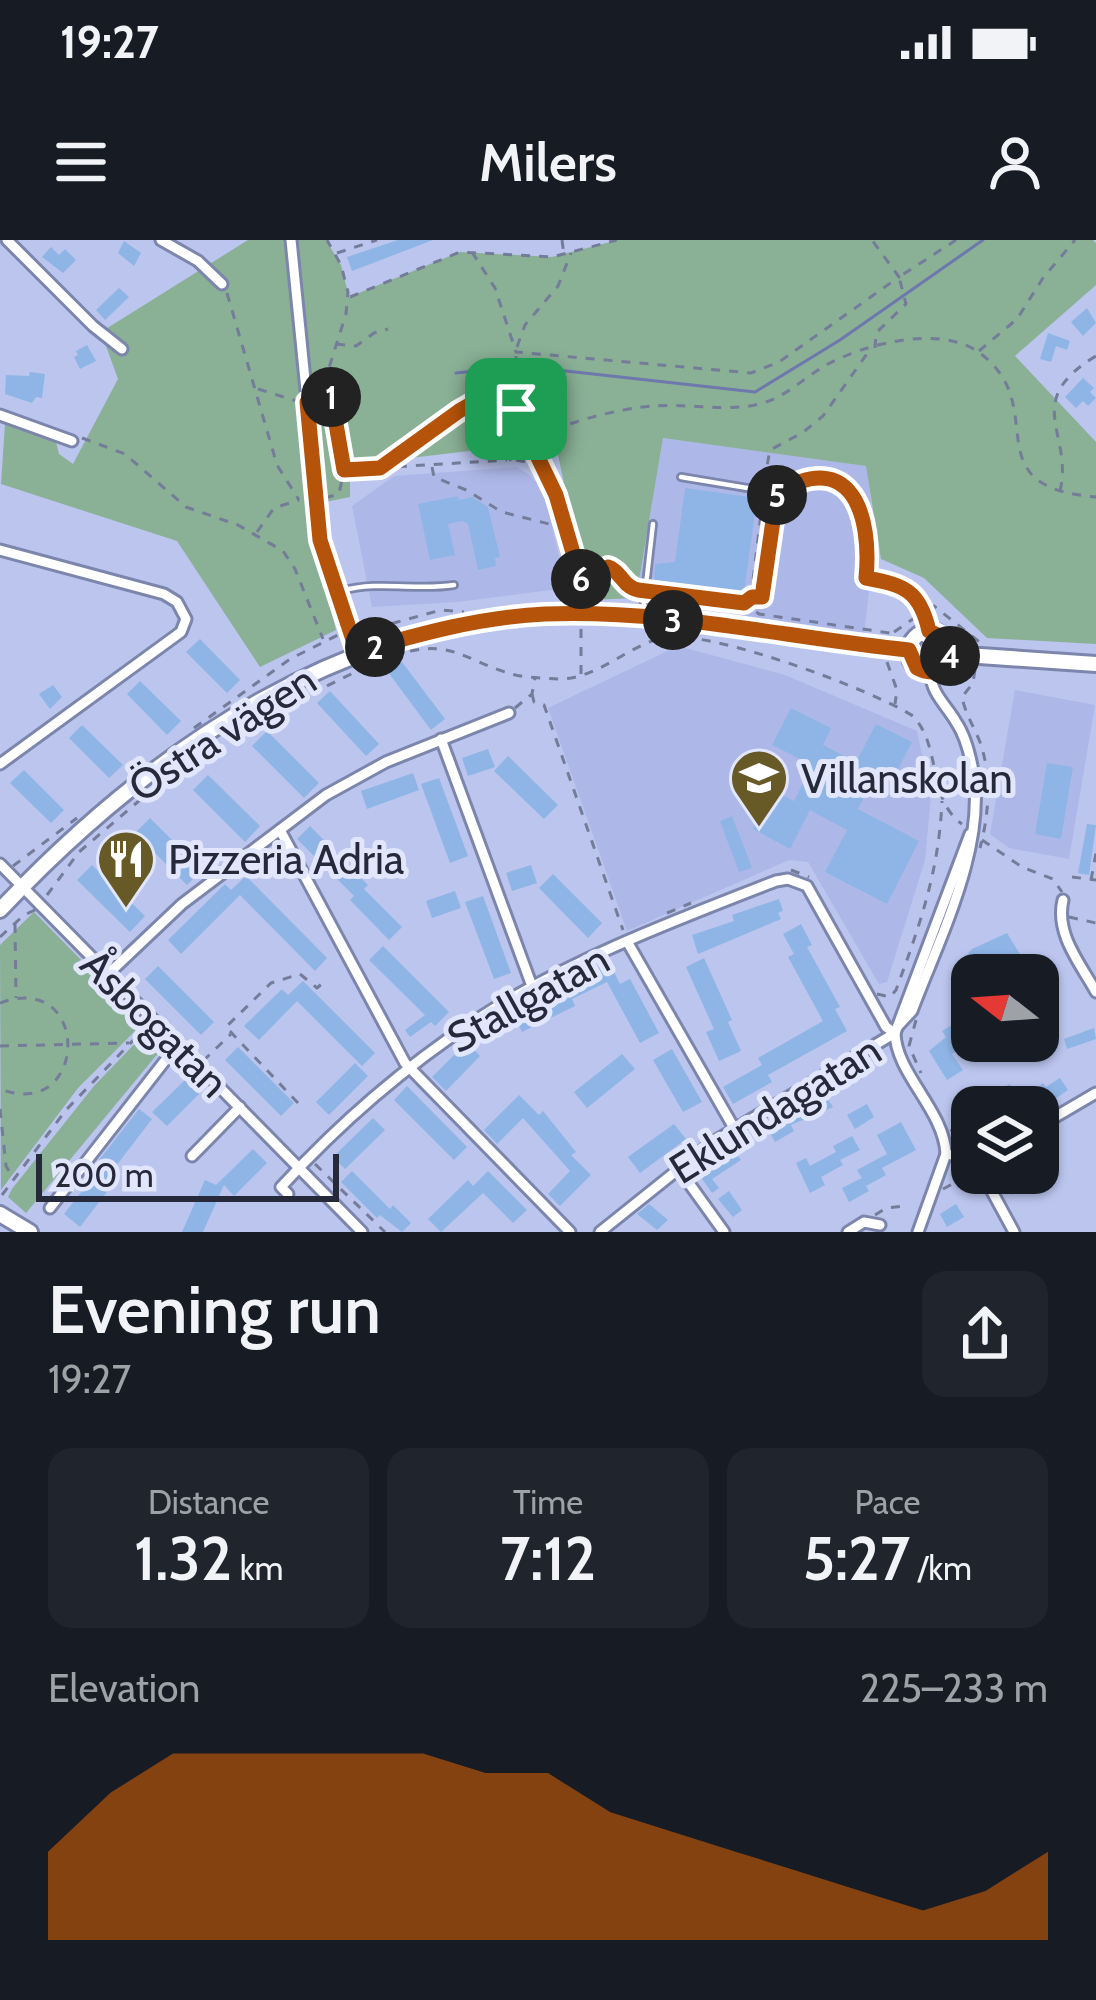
<!DOCTYPE html>
<meta charset="utf-8">
<style>
:root{--surface:#171b24;--page:#20242c;--text:#f1f3f6;--muted:#9ea1a6;--accent:#b45309}
body{margin:0;font-family:Cabin,sans-serif;background:var(--page);color:var(--text);height:100vh;display:flex;flex-direction:column;font-size:45px;white-space:nowrap}
*{box-sizing:border-box;margin:0}
p{font-size:39px;color:var(--muted)}
.icon{flex:none;width:66px;height:66px;fill:none;stroke:currentColor;stroke-width:2;stroke-linecap:round;stroke-linejoin:round}
.map{position:relative;height:992px;overflow:hidden}
.side{display:flex;flex-direction:column;background:var(--surface);flex:1}
.side>*{flex:none}
.needle{width:78px;rotate:287deg}
.controls{position:absolute;left:951px;top:714px;display:grid;gap:24px}
.controls a{display:grid;place-items:center;width:108px;height:108px;border-radius:24px;background:var(--surface);box-shadow:0 3px 9px #0004;font-size:60px}
.scale{position:absolute;left:36px;bottom:30px;width:303px;box-sizing:border-box;padding-left:12px;border:6px solid #262939;border-top:0;font-size:33px;line-height:42px;white-space:nowrap;color:#262939;-webkit-text-stroke:9px #e1e6fc;paint-order:stroke}
.pin{position:absolute;display:grid;place-items:center;width:102px;height:102px;color:#fff;margin:-51px;border-radius:24px;box-shadow:0 6px 18px #0006}
.km{position:absolute;width:60px;height:60px;margin:-30px;border-radius:50%;background:#222;color:#fff;font-size:33px;line-height:60px;text-align:center}
.round{display:grid;place-items:center;flex:none;width:126px;height:126px;border-radius:24px;background:var(--page)}
.head{display:flex;align-items:center;justify-content:space-between;height:204px;padding:0 48px}
h1{font-size:66px;font-weight:600;line-height:90px}
.stats{display:grid;grid-template-columns:repeat(3,1fr);gap:18px;height:204px;padding:12px 48px}
.stats div{display:grid;align-content:center;border-radius:24px;background:var(--page);text-align:center}
.stats b{font-size:60px;font-weight:600}
.stats small{font-size:33px;font-weight:400}
.stats p{font-size:33px}
.chart{height:336px;padding:24px 48px}
.chart p{display:flex;justify-content:space-between}
.chart svg{width:100%;height:216px;margin-top:12px;fill:var(--accent);opacity:.7}
.status{display:flex;justify-content:space-between;align-items:center;height:84px;padding:0 60px;background:var(--surface);direction:ltr}
.status svg{height:33px;fill:currentColor}
header{display:flex;justify-content:space-between;align-items:center;height:156px;padding:0 48px;background:var(--surface);font-size:54px;font-weight:600}
.map>svg:first-child{display:block}
.built{fill:#aeb8e8}
.green{fill:#8ab096}
.lines{fill:none;stroke-linecap:round;stroke-linejoin:round}
.stream{stroke:#6e78ad;stroke-width:3}
.building{fill:#8fb5e6}
.lane-casing{stroke:#7c85ab;stroke-width:10}
.street-casing{stroke:#7c85ab;stroke-width:15}
.secondary-casing{stroke:#7c85ab;stroke-width:20}
.path{stroke:#757c99;stroke-width:3;stroke-dasharray:9 9;stroke-linecap:butt}
.lane{stroke:#fff;stroke-width:4.5}
.street{stroke:#fff;stroke-width:9}
.secondary{stroke:#fff;stroke-width:14}
.route-casing{stroke:#fff;stroke-width:24}
.route{stroke:#b45309;stroke-width:15}
.labels{text-anchor:middle;dominant-baseline:central;stroke-width:10;stroke-linejoin:round;paint-order:stroke}
.street-label{font-size:42px;fill:#262939;stroke:#e1e6fc}
.poi-label{font-size:42px;fill:#262939;stroke:#e1e6fc;text-anchor:start}
</style>
<div class="status"><b>19:27</b><svg viewBox="0 0 49 12"><path d="M0 12V9h3v3zM5 12V6h3v6zM10 12V3h3v9zM15 12V0h3v12zM26 1h20v11H26zM47 4h2v5h-2z"/></svg></div>
<header><svg class="icon" aria-label="menu" viewBox="0 0 24 24"><path d="M4 6h16M4 12h16M4 18h16"/></svg>Milers<svg class="icon" aria-label="person" viewBox="0 0 24 24"><circle cx="12" cy="8" r="4"/><path d="M4 21q1-7 8-7t8 7"/></svg></header>
<div class="map">
<svg width="1096" height="992" viewBox="0 0 1096 992">
<rect width="100%" height="100%" fill="#bbc5ee"/>
<g class="built">
<path d="M663 198 867 226 875 299 864 395 671 371 636 358Z"/>
<path d="M517 227 530 235 545 253 566 348 457 362 372 367 352 266 394 236Z"/>
<path d="M678 406 785 435 917 491 931 557 925 620 887 742 879 744 808 622 789 620 627 691 548 468Z"/>
<path d="M1015 450 1095 465 1069 619 1009 608 990 594Z"/>
</g>
<g class="green">
<path d="M248 0H326L341 25 349 57 460 12 552 17 618 0H1093L1096 3V45L1015 116 1096 202V404L987 398 924 338 881 319 866 226 663 198 636 358 589 360 555 201 350 225V257L305 266 336 390 260 427 177 301 1 244 5 184 54 194 59 214 73 224 118 139 101 92Z"/>
<path d="M34 672 143 783 78 848 1 950 0 705Z"/>
<path d="M148 790 164 806 26 973 8 957 12 949 94 846Z"/>
</g>
<g class="lines">
<path class="stream" d="M456 133 521 126 755 152 840 100 983 0"/>
</g>
<g class="building">
<path d="M398 0H433L352 31 347 17Z"/>
<path d="M124 1 141 13 134 26 118 13Z"/>
<path d="M51 7 59 15 65 9 76 20 63 33 42 17Z"/>
<path d="M119 48 129 57 105 80 96 70Z"/>
<path d="M1087 68 1096 83 1083 96 1071 82Z"/>
<path d="M1048 93 1070 101 1067 110 1056 106 1051 122 1040 119Z"/>
<path d="M87 105 96 121 80 129 74 117 78 115 76 111Z"/>
<path d="M30 132 45 134 42 158 36 157 32 163 5 154 6 135 29 136Z"/>
<path d="M1083 138 1094 148 1090 152 1096 158 1088 166 1083 161 1076 168 1065 157Z"/>
<path d="M685 248 757 258 743 360 671 351 672 345 654 343 655 324 675 322Z"/>
<path d="M458 256 459 260 472 257 488 267 500 317 495 318 496 326 478 330 468 284 463 281 448 284 455 315 430 320 418 264Z"/>
<path d="M200 399 240 440 227 453 186 412Z"/>
<path d="M402 422 445 479 431 490 388 432Z"/>
<path d="M140 441 181 481 167 495 127 454Z"/>
<path d="M53 445 62 457 50 469 39 454Z"/>
<path d="M330 451 379 504 366 516 317 463Z"/>
<path d="M791 468 831 488 823 505 856 522 876 484 912 502 892 541 876 533 858 569 919 601 887 664 825 632 847 590 810 570 790 609 753 589 773 550 794 561 812 525 772 505Z"/>
<path d="M82 485 123 525 109 538 69 498Z"/>
<path d="M267 491 319 543 304 558 252 506Z"/>
<path d="M488 509 495 527 468 536 462 518Z"/>
<path d="M508 516 558 565 544 579 494 531Z"/>
<path d="M1047 523 1073 527 1061 599 1035 594Z"/>
<path d="M24 530 64 570 51 583 10 543Z"/>
<path d="M413 533 419 550 367 569 361 551Z"/>
<path d="M208 535 260 586 245 602 193 550Z"/>
<path d="M439 538 468 616 450 623 421 544Z"/>
<path d="M732 576 752 628 739 632 720 581Z"/>
<path d="M150 578 202 630 187 645 135 593Z"/>
<path d="M1087 584 1096 585 1089 635 1078 633Z"/>
<path d="M310 586 368 645 364 649 402 687 389 700 350 660 354 656 297 599Z"/>
<path d="M92 625 145 676 130 692 77 640Z"/>
<path d="M531 625 537 643 512 651 506 633Z"/>
<path d="M553 634 602 683 588 698 539 648Z"/>
<path d="M246 636 327 718 315 731 240 655 181 714 168 700 225 644 231 650Z"/>
<path d="M455 651 461 668 432 678 426 661Z"/>
<path d="M483 656 511 733 494 739 465 662Z"/>
<path d="M779 659 783 671 778 673 781 679 698 714 692 695 734 681 732 675Z"/>
<path d="M801 684 812 705 807 707 840 767 835 769 847 791 768 835 772 842 733 864 723 847 762 825 758 818 823 781 788 717 794 714 783 694Z"/>
<path d="M1007 693 1023 719 1017 722 1019 725 1008 732 998 715 984 724 990 735H968L960 722 972 709Z"/>
<path d="M383 706 449 772 435 786 431 782 410 797 405 790 425 775 369 720Z"/>
<path d="M704 718 732 780 728 782 741 811 719 821 706 792 714 789 686 727Z"/>
<path d="M609 722 620 744 630 739 659 793 640 803 607 742 572 759 575 766 522 792 514 775 561 752 558 746Z"/>
<path d="M158 726 214 782 201 795 145 739Z"/>
<path d="M303 741 375 813 362 826 297 761 259 800 244 786 282 749 288 755Z"/>
<path d="M1038 744 1054 771V777L1042 785 1038 780Z"/>
<path d="M972 781V801H988L994 811 977 821 967 805 952 814 963 830 947 840 929 811 946 797 942 791 952 785 956 791Z"/>
<path d="M1094 788 1096 799 1067 809 1064 799Z"/>
<path d="M467 802 480 816 446 851 432 837Z"/>
<path d="M238 807 294 863 281 876 225 820Z"/>
<path d="M672 809 702 862 683 872 653 820Z"/>
<path d="M622 814 635 829 587 868 574 852Z"/>
<path d="M355 823 368 836 329 875 316 862Z"/>
<path d="M1060 838 1068 850 1048 864 1037 848 1043 843 1046 847Z"/>
<path d="M185 840 199 854 167 886 152 872Z"/>
<path d="M1010 844 1019 859 1005 867 996 851Z"/>
<path d="M407 846 467 907 454 920 394 860Z"/>
<path d="M519 855 539 875 543 871 576 912 571 915 591 935 560 966 548 954 570 931 523 878 497 904 484 890Z"/>
<path d="M825 855 833 867 791 885 794 891 775 902 768 889 787 878 784 872Z"/>
<path d="M867 864 874 877 855 889 847 875Z"/>
<path d="M139 869 152 879 106 939 113 944 80 987 64 974 96 933 92 929Z"/>
<path d="M373 878 385 890 345 929 333 917Z"/>
<path d="M901 882 916 910 882 928 886 935 866 946 869 951 849 962 842 948 862 938 857 930 887 914 877 895Z"/>
<path d="M674 884 686 899 640 933 628 917Z"/>
<path d="M852 896 860 910 840 920 843 925 821 937 825 945 810 953 796 923 806 918 810 926 836 912 833 906Z"/>
<path d="M730 905 741 920 712 939 719 948 712 953 695 929Z"/>
<path d="M253 909 267 923 234 956 224 945 203 992H182L205 940 216 945Z"/>
<path d="M352 931 390 969 393 965 411 983 402 992 380 975 377 978 341 942Z"/>
<path d="M488 931 527 970 513 983 483 953 441 992 428 979 468 940 473 946Z"/>
<path d="M1016 933H1029L1035 943 1012 955 1004 940Z"/>
<path d="M729 951 742 970 733 977 718 959Z"/>
<path d="M649 964 668 980 657 990 637 974Z"/>
<path d="M956 964 964 977 947 987 940 974Z"/>
</g>
<g class="lines">
<defs>
<g id="lane">
<path d="M681 237 777 253"/>
<path d="M341 351C380 340 415 351 454 345"/>
<path d="M762 357 777 253C852 207 872 276 866 337 905 345 919 350 929 391"/>
<path d="M643 371 653 284"/>
</g>
<g id="street">
<path d="M7 0 93 86 122 109"/>
<path d="M161 0 198 21 222 44"/>
<path d="M291 0 321 300 357 412"/>
<path d="M0 175 72 201"/>
<path d="M0 310 164 354 177 362 186 379 181 392 0 524"/>
<path d="M441 499 533 749"/>
<path d="M280 590 405 823 570 992"/>
<path d="M0 624 362 992"/>
<path d="M1063 660C1055 694 1080 723 1096 752"/>
<path d="M628 703 734 888"/>
<path d="M106 736 182 664 326 555 386 522 509 473"/>
<path d="M898 786 912 771C939 699 989 603 972 526 969 511 965 495 956 482 947 466 930 452 931 433"/>
<path d="M1038 887 1096 853"/>
<path d="M946 914 972 918"/>
<path d="M192 916 240 867"/>
<path d="M678 928 724 992"/>
<path d="M982 933 1014 992"/>
<path d="M288 954 281 947C338 885 406 826 476 780 564 722 678 679 776 641L788 639 807 646 886 787 895 793"/>
<path d="M50 968 178 804"/>
<path d="M600 992 710 904 895 793"/>
<path d="M848 992 864 982 880 985"/>
<path d="M918 992 946 914C944 870 896 834 895 793L970 594"/>
</g>
<g id="secondary">
<circle cx="930" cy="412" r="21"/>
<path d="M951 414 1096 424"/>
<path d="M0 670C153 508 352 370 583 373 693 375 800 399 909 410"/>
<path d="M0 974 30 992"/>
</g>
</defs>
<use href="#lane" class="lane-casing"/>
<use href="#street" class="street-casing"/>
<use href="#secondary" class="secondary-casing"/>
<g class="path">
<path d="M562 0 564 15"/>
<path d="M472 12 495 48 516 112 751 133 779 122 899 37 872 0"/>
<path d="M337 13 377 0"/>
<path d="M227 53 277 225 299 260"/>
<path d="M350 57 460 12 552 17 617 0"/>
<path d="M336 104 356 106 374 93 388 89"/>
<path d="M517 107 525 85 558 46 571 13"/>
<path d="M875 108 876 93 906 64 899 37 956 0"/>
<path d="M979 111 1017 79 1043 38 1075 0"/>
<path d="M516 116V169L557 255 577 321 581 359"/>
<path d="M258 149 300 162"/>
<path d="M82 198 125 214 186 267 238 285 283 311 295 329 323 399"/>
<path d="M509 220C521 215 527 205 538 198 564 182 622 168 653 166 688 163 730 173 763 163 787 156 805 137 826 125 865 104 937 85 977 111 1055 165 969 247 1096 257"/>
<path d="M516 220 536 224 545 231"/>
<path d="M432 227 434 237 466 250 502 272 565 288"/>
<path d="M381 228 459 171 512 140"/>
<path d="M344 230 507 220"/>
<path d="M764 242 770 210 802 193 823 176 869 111"/>
<path d="M1060 251C1074 193 1020 162 1096 116"/>
<path d="M325 258 339 254 344 230 328 131 346 74 348 52 341 25 327 0"/>
<path d="M257 292 274 268 299 260"/>
<path d="M581 340 607 327 636 350"/>
<path d="M652 352 744 363 759 374 890 393"/>
<path d="M751 357 763 257"/>
<path d="M929 369 934 366 982 404"/>
<path d="M356 387 390 384 441 370 464 372"/>
<path d="M894 392 916 377"/>
<path d="M410 411C452 402 467 420 505 432 521 438 543 438 560 439 596 439 627 407 661 398 705 387 873 450 913 476 942 507 927 559 962 584"/>
<path d="M887 422 897 450 895 464"/>
<path d="M975 430 973 443 962 457C965 473 974 487 980 502 992 536 989 574 980 608"/>
<path d="M581 434V384"/>
<path d="M532 454 534 462 544 465 623 690"/>
<path d="M515 468 532 454 535 438"/>
<path d="M246 485 372 424"/>
<path d="M194 488 290 419 342 393"/>
<path d="M185 524 212 506"/>
<path d="M982 600 1022 627 1053 639 1062 652"/>
<path d="M13 626 77 578"/>
<path d="M791 630 809 637"/>
<path d="M1072 637 1096 640"/>
<path d="M1091 640 1096 613"/>
<path d="M47 655 79 612 154 548"/>
<path d="M667 673 691 663"/>
<path d="M1069 677 1096 683"/>
<path d="M15 684 16 758"/>
<path d="M0 697 24 675 35 670"/>
<path d="M877 754 890 757 896 750C920 685 939 631 942 561"/>
<path d="M0 763C92 729 89 883 0 849"/>
<path d="M916 780 909 806 921 833"/>
<path d="M0 806 129 803"/>
<path d="M203 821 231 794"/>
<path d="M298 863 226 787 271 743 300 734 317 748 324 742"/>
<path d="M0 869 6 926 13 938"/>
<path d="M951 889 960 907"/>
<path d="M315 924 385 992"/>
<path d="M943 949 971 934"/>
<path d="M2 955 66 870 147 786"/>
<path d="M875 975 886 968 905 966"/>
</g>
<use href="#lane" class="lane"/>
<use href="#street" class="street"/>
<use href="#secondary" class="secondary"/>
</g>
<g class="lines">
<defs>
<path id="route" d="M514 139 519 178 556 255 581 340 608 327C621 331 623 347 638 350L744 363 752 357H762L777 253C852 207 872 276 866 338 905 345 920 351 929 391L948 400 949 421C941 433 930 435 917 428L909 410C788 398 667 369 545 374 480 377 419 394 357 412L320 300 307 162 331 155 344 230 380 228 459 171Z"/>
</defs>
<use href="#route" class="route-casing"/>
<use href="#route" class="route"/>
</g>
<defs>
<symbol id="school-pin" viewBox="-11 -11 22 30"><path d="M0 17L-7.5 6A9.5 9.5 0 1 1 7.5 6Z" fill="#675a27" stroke="#e1e6fc"/><path d="M0-5L7-2L0 1L-7-2ZM-4 1L0 2.5L4 1V4Q0 6-4 4Z" fill="#fff"/></symbol>
<symbol id="restaurant-pin" viewBox="-11 -11 22 30"><path d="M0 17L-7.5 6A9.5 9.5 0 1 1 7.5 6Z" fill="#675a27" stroke="#e1e6fc"/><path d="M-5-6h1v4h1v-4h1v4h1v-4h1v5L-1.5 .5V6h-2V.5L-5-1ZM5-6V6H3V1.5H1.5Q1.5-4 5-6Z" fill="#fff"/></symbol>
</defs>
<g fill-rule="evenodd">
<use href="#school-pin" x="726" y="505" width="66" height="90"/>
<use href="#restaurant-pin" x="93" y="586" width="66" height="90"/>
</g>
<g class="labels">
<g class="street-label">
<text transform="translate(222 493) rotate(-33)">Östra vägen</text>
<text transform="translate(528 758) rotate(-29)">Stallgatan</text>
<text transform="translate(155 783) rotate(45)">Åsbogatan</text>
<text transform="translate(775 869) rotate(-32)">Eklundagatan</text>
</g>
<g class="poi-label">
<text x="801" y="538">Villanskolan</text>
<text x="168" y="619">Pizzeria Adria</text>
</g>
</g>
</svg>
<div class="controls">
<a><svg class="needle" viewBox="-14 -14 28 28"><path d="M0-13l5 13h-10z" fill="#e53935"/><path d="M0 13l5-13h-10z" fill="#9ea1a6"/></svg></a>
<a><svg class="icon" aria-label="layers" viewBox="0 0 24 24"><path d="M12 4l9 5-9 5-9-5zM3 14l9 5 9-5"/></svg></a>
</div>
<div class="scale">200 m</div>
<div class="pin" style="left:516px;top:169px;background:#1e9e55"><svg class="icon" aria-label="arrive" viewBox="0 0 24 24"><path d="M6 21V4h12l-3 4 3 4H6"/></svg></div>
<b class="km" style="left:331px;top:157px">1</b>
<b class="km" style="left:375px;top:407px">2</b>
<b class="km" style="left:673px;top:380px">3</b>
<b class="km" style="left:950px;top:416px">4</b>
<b class="km" style="left:777px;top:255px">5</b>
<b class="km" style="left:581px;top:339px">6</b>
</div>
<section class="side">
<div class="head"><div><h1>Evening run</h1><p>19:27</p></div><a class="round"><svg class="icon" aria-label="share" viewBox="0 0 24 24"><path d="M12 15V3M7 8l5-5 5 5M5 13v7h14v-7"/></svg></a></div>
<div class="stats">
<div><p>Distance</p><b>1.32<small> km</small></b></div>
<div><p>Time</p><b>7:12</b></div>
<div><p>Pace</p><b>5:27<small> /km</small></b></div>
</div>
<div class="chart"><p><span>Elevation</span>225–233 m</p>
<svg viewBox="0 0 160 44" preserveAspectRatio="none"><path d="M0 44V26L10 14L20 6L30 6L40 6L50 6L60 6L70 10L80 10L90 18L100 22L110 26L120 30L130 34L140 38L150 34L160 26V44z"/></svg>
</div>
</section>
